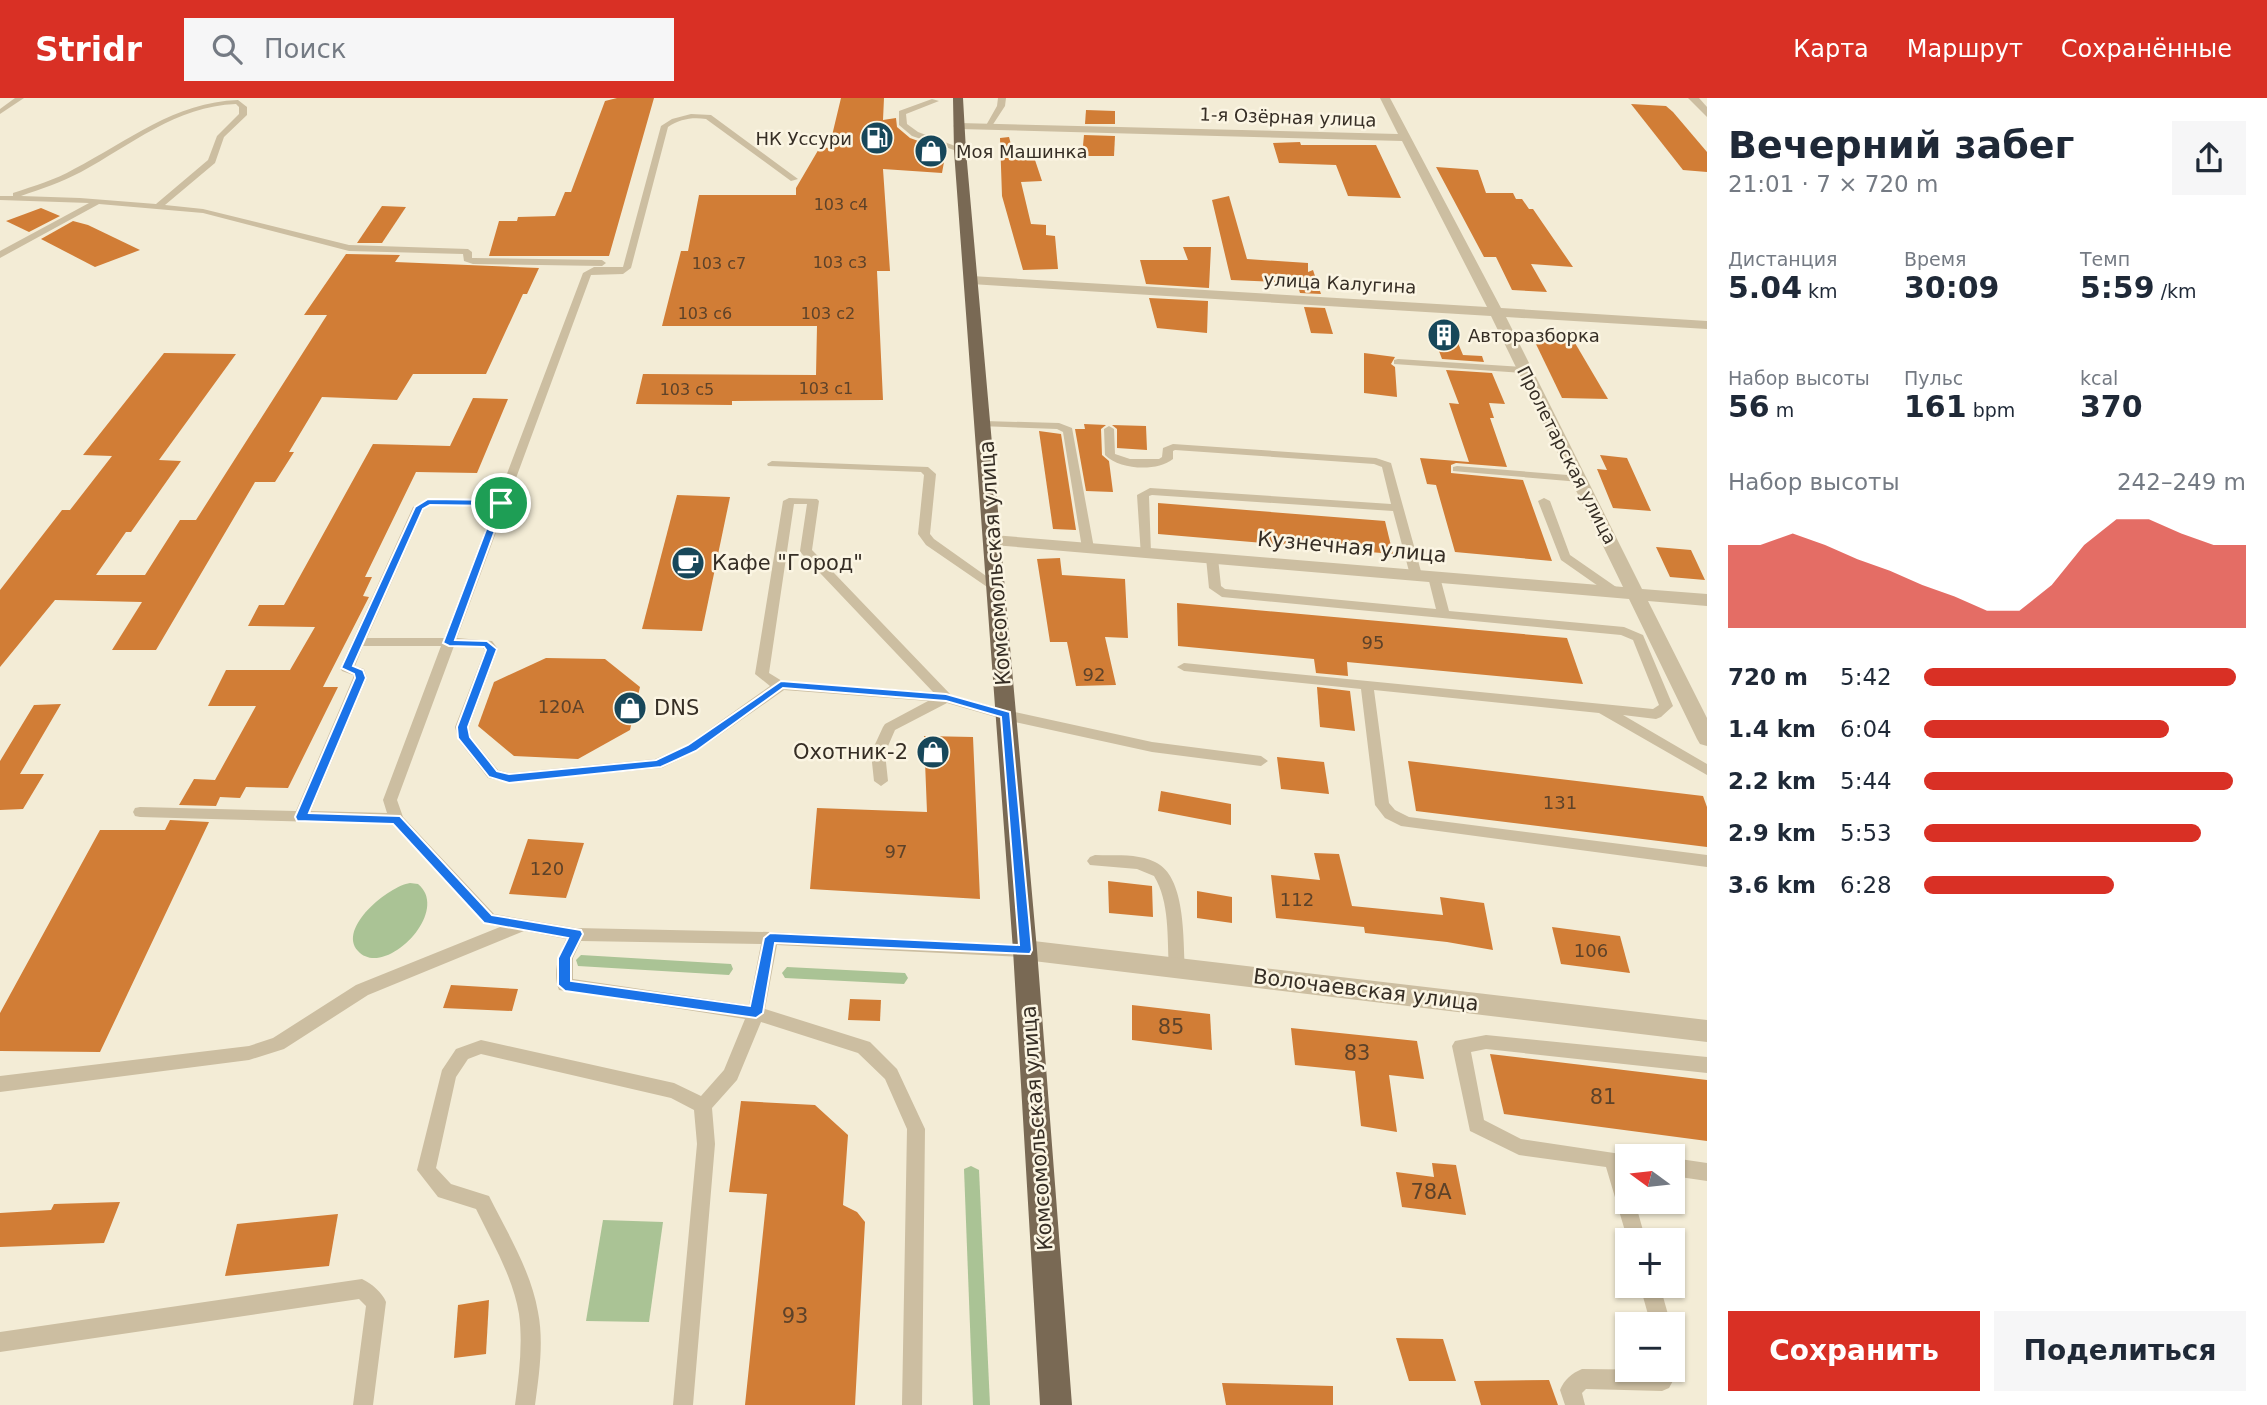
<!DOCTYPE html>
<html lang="ru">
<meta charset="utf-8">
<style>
:root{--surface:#fff;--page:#f6f6f7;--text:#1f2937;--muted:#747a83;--accent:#d93025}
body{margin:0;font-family:"DejaVu Sans",sans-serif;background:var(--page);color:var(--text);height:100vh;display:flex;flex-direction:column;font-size:26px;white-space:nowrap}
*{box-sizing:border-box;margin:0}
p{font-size:23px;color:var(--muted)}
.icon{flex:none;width:38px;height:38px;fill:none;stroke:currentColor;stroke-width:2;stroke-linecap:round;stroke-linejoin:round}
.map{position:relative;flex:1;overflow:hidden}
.drawer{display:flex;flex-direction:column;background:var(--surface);width:560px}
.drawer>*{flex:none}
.needle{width:46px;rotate:285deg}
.tools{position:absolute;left:1615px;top:1046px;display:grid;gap:14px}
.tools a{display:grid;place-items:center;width:70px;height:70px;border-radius:0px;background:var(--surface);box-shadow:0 2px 5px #0004;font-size:35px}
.pin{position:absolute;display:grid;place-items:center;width:60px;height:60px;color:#fff;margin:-30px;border:4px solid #fff;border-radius:50%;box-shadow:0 2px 7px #0007}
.round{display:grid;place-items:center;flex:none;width:74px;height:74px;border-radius:0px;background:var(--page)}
.head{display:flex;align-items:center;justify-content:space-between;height:119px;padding:0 21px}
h1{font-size:38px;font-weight:600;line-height:52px}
.metrics{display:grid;grid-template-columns:repeat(3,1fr);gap:10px;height:119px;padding:7px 21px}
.metrics div{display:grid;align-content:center}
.metrics b{font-size:30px;font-weight:600}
.metrics small{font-size:19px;font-weight:400}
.metrics p{font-size:19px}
.chart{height:196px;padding:14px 21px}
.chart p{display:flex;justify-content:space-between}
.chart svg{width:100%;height:126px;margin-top:7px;fill:var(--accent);opacity:.7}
.primary-button{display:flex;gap:14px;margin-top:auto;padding:14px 21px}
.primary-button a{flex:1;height:80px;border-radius:0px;background:var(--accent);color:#fff;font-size:28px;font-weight:600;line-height:80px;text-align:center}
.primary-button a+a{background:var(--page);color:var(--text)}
ul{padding:0 21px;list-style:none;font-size:23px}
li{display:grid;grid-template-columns:112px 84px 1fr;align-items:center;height:52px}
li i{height:18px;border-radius:9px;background:var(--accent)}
header{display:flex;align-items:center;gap:42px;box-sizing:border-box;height:98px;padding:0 35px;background:var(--accent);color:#fff}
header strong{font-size:33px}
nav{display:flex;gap:38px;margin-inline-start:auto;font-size:24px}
.search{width:490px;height:63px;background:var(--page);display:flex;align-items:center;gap:18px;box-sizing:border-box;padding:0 24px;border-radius:0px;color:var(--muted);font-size:26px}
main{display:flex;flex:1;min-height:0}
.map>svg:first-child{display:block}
.green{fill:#aac395}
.building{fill:#d17d36}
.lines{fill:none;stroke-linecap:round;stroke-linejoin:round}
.lane{fill:#ccbea1;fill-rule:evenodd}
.street{fill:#ccbea1;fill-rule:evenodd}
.primary{fill:#796954;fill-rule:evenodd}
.route{fill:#1a73e8;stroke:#fff;stroke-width:2;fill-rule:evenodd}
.labels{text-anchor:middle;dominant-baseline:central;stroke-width:5;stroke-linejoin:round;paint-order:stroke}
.far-number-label{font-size:16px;fill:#5d4229}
.far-street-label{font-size:18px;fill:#362e25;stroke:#fbf5e3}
.far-poi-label{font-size:18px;fill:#362e25;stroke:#fbf5e3;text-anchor:start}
.number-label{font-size:18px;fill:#5d4229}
.street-label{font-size:21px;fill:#362e25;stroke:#fbf5e3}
.poi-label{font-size:21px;fill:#362e25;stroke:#fbf5e3;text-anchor:start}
.near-number-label{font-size:21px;fill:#5d4229}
</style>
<header>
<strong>Stridr</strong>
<div class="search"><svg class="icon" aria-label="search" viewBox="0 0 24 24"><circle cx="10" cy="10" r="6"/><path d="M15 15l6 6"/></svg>Поиск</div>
<nav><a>Карта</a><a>Маршрут</a><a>Сохранённые</a></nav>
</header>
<main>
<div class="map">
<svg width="1707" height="1307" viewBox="0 0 1707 1307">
<rect width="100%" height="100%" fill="#f3ecd6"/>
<g class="green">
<path d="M410 785 418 786C452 814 384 882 358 853 337 830 389 788 410 785Z"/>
<path d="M581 857 731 866 733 871 729 877 578 868 576 862Z"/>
<path d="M787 869 905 875 908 880 904 886 785 880 782 875Z"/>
<path d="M971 1068 979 1072 990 1307H973L964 1071Z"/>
<path d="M603 1122 663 1124 649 1224 586 1223Z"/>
</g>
<g class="building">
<path d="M617 0H654L609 158H489L499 123H517L518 119 555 118 565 94H571L605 3Z"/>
<path d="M841 0H884L883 22 896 20 897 29 910 40 946 53 942 75 883 71 890 173H877L883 302 732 303V307L636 306 643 276 816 277 817 228H662L681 153H688L699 97H796V90L820 49 829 50Z"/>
<path d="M1631 6 1666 8 1673 14 1707 54V74L1683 72Z"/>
<path d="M1086 12 1115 13V26H1085Z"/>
<path d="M1084 37 1115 38 1114 58H1082Z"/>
<path d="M1009 39 1014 58 1034 59 1042 83 1021 84 1031 126 1046 127V137L1055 138 1058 171 1023 172 1002 98 1000 40Z"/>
<path d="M1300 44 1301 47H1376L1401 100 1348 98 1336 67 1279 65 1273 45Z"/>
<path d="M1436 69 1478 72 1486 95H1513L1516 101H1522L1529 111H1533L1573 169 1531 166 1547 194 1512 192 1496 159H1484Z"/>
<path d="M1229 98 1247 161 1308 165V174L1313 172 1321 196 1300 195 1297 185 1231 182 1212 102Z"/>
<path d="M382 108 406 109 382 145H357Z"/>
<path d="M41 110 60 118 29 134 6 123Z"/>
<path d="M73 123 88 127 140 152 95 169 41 141Z"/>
<path d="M1183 149H1211L1209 190 1146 186 1140 162H1188Z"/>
<path d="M346 156 400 157 395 164 539 170 527 196H523L486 276H413L397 302 322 299 289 354H294L275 384H255L156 552H112L142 504 55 502 0 569V492L62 412H70L112 358 83 357 164 255 236 256 159 362 181 363 131 434H126L96 477H145L180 422H196L327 217H304Z"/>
<path d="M1149 200 1208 203 1207 235 1157 230Z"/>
<path d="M1304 209 1325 210 1333 236 1311 235Z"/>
<path d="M1431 232 1453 233 1463 257 1482 258 1484 264 1442 261Z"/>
<path d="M1534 242 1575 245 1608 301 1562 300Z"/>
<path d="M1364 255 1395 259 1391 266 1395 269 1397 299 1364 295Z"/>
<path d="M1446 272 1492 275 1505 306 1489 305 1494 320H1490L1507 369 1456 365 1451 367V375L1523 382 1552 463 1455 454 1436 387 1427 386 1420 360 1469 364 1449 305 1459 306Z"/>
<path d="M473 300 508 301 477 375 416 374 365 479H372L363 498 369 499 323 589H338L288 690 246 689 240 700 220 699 216 708 179 707 194 681 215 682 256 608H208L226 572H290L315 529 248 528 259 507H284L373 346 450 348Z"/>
<path d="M1084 326 1106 327 1101 331 1102 357 1109 363 1113 394 1086 393 1075 331H1085Z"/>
<path d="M1112 327 1146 328 1147 352 1117 350V331Z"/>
<path d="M1039 333 1061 336 1076 432 1053 431Z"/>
<path d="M1600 357 1627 360 1651 413 1613 410 1597 371 1607 372Z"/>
<path d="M677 397 730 399 702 533 642 531Z"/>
<path d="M1158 405 1385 423 1393 456 1158 436Z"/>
<path d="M1656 449 1691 452 1705 482 1670 479Z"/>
<path d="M1060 460 1062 477 1125 481 1128 540 1105 539 1116 587 1076 588 1067 544H1050L1037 461Z"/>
<path d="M1177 505 1567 540 1583 586 1347 564 1348 578 1316 575 1314 561 1178 548Z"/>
<path d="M546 560 605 561 640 589 630 632 578 661 514 658 478 628 494 584Z"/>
<path d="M1317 589 1350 593 1355 633 1320 629Z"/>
<path d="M61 606 20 676H44L23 711 0 712V663L34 607Z"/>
<path d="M924 638 973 639 980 801 810 791 817 710 927 714Z"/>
<path d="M1277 659 1324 664 1329 696 1281 691Z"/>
<path d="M1408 663 1703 698 1707 709V749L1416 713Z"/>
<path d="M1161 693 1231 706V727L1158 713Z"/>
<path d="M170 722 209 724 100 954 0 953V915L100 732H165Z"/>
<path d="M528 741 584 745 566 800 509 796Z"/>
<path d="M1314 755 1339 756 1352 808 1443 817 1440 799 1484 805 1493 852 1447 844 1365 835 1364 829 1276 820 1271 777 1320 782Z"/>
<path d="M1108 783 1152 788 1153 819 1109 815Z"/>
<path d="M1197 793 1232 799V825L1197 820Z"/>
<path d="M1552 829 1620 838 1630 875 1561 866Z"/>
<path d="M451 887 518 891 512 913 443 910Z"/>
<path d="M850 901 881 902 880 923 848 922Z"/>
<path d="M1132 907 1210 916 1212 952 1132 942Z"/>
<path d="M1291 930 1417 943 1424 981 1389 977 1397 1034 1361 1028 1355 973 1295 967Z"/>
<path d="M1490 956 1707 982V1043L1504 1016Z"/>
<path d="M741 1003 815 1007 848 1037 843 1107 857 1114 865 1124 855 1307H745L767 1096 729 1094Z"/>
<path d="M1432 1065 1456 1067 1466 1117 1402 1109 1396 1074 1434 1079Z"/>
<path d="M120 1104 104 1145 0 1149V1115L51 1112 54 1106Z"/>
<path d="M338 1116 329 1168 225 1178 237 1126Z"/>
<path d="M489 1202 486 1256 454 1260 458 1207Z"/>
<path d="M1396 1240 1443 1241 1456 1283H1409Z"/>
<path d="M1549 1282 1558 1307H1481L1474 1283Z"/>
<path d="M1222 1285 1333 1288V1307H1226Z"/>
</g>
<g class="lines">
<g class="lane">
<path d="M15 0H24L0 16V11Z"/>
<path d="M998 0H1006L1005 8 990 31H984L997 8Z"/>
<path d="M932 1 939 3 906 16 907 26 918 34 963 51V55L912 38 899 27V13Z"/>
<path d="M238 2 247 9V17L224 39 215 65 165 107 203 111 349 147 468 151 472 154V160H474L602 162 606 165 602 168 473 166 464 163 463 156 349 153 203 115 99 106 0 160V153L89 105 0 102V98H13V95C34 88 55 82 74 71 128 43 175 4 238 2ZM236 6 239 9V16L217 38 208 62 156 106 80 100 21 98C41 91 62 84 81 74 131 47 176 8 236 6Z"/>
<path d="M691 16 711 17 798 81 791 83 706 21C692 19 680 21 668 29L631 170 623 176 591 177 457 540 492 543 498 551 469 629 471 639 498 672 509 675 655 661 687 647 770 588 755 576 783 403 789 400 817 401 819 403 812 452 951 597 1006 612 1152 644 1261 658 1268 663 1261 668 1152 654 1006 622 947 605 895 632 885 655 888 683 881 688 874 683 871 655 883 629 885 626 928 603 784 592 697 653 662 670 509 685 488 680 459 643 455 629 485 552 483 550 454 548 397 702 403 719 494 816 576 830 770 834 1031 847 1033 852 1031 857 1025 859 777 847 765 911 870 944 897 971 925 1031 922 1307H902L907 1031 885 981 858 955 761 924 737 982 712 1010 715 1046 693 1307H673L697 1046 694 1012 671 1000 481 956 468 961 456 979 436 1070 451 1086 489 1098C507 1134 531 1173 538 1214 544 1244 539 1277 535 1307H515C519 1277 523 1246 519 1216 513 1179 492 1144 476 1111L438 1099 417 1072 442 972 456 951 481 942 674 985 701 998 724 972 745 921 559 892C552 875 559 856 566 841L524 833 368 897 284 951 249 962 0 994V978L249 948 273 940 356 887 500 829 483 825 392 726 140 719 135 718 133 714 135 710 140 709 296 713 353 580V577L342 573 340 570 413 409 428 401 497 402 583 175 594 169H623L661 28 672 21ZM794 406H807L800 453 802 456 933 594 782 583 769 575ZM430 407 494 408 444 540H367L424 411ZM363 548H441L383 702 387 715 311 713 367 580 364 571 355 568ZM581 843 761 846 749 907 573 881V860Z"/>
<path d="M1398 261 1523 269 1528 272 1523 275 1394 266V262Z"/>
<path d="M984 323 1059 325 1072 330 1094 450 1092 453 1088 454 1082 450 1063 334 1057 331 980 328 979 326Z"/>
<path d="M1109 328 1114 331 1115 356 1130 361H1159L1162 359 1163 350 1173 346 1376 360 1391 365 1422 477 1416 481 1410 477 1393 413 1152 397 1149 398 1151 455 1149 458H1141L1137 397 1150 390 1391 406 1382 369 1374 366 1175 352 1173 353V361C1157 374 1120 372 1105 357L1104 331Z"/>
<path d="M772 363 928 369 936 376 930 436 934 441 1003 490 997 494 993 493 926 447 918 436 924 377 921 374 768 368 767 366Z"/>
<path d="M1457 368 1580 378 1586 381 1580 384 1453 373V369Z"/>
<path d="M1544 400 1550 403 1570 457 1619 491 1621 494 1619 497H1611L1561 462 1538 403Z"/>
<path d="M1212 456 1218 460 1221 488 1225 491 1436 511 1428 479 1434 475 1440 479 1449 513 1624 529 1643 537 1673 608 1661 619 1656 621 1623 617 1707 666V677L1599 615 1374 592 1389 705 1395 712 1409 719 1707 757V769L1401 728 1385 720 1375 707 1361 591 1184 573 1177 569 1184 565 1653 611 1659 607 1633 542 1621 537 1222 499 1209 490 1206 460Z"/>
<path d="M1095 757C1114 758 1137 755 1155 764 1186 778 1183 841 1185 870L1183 875 1177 877 1171 875 1169 870C1167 840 1170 804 1154 778L1137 771 1090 767 1087 763 1090 759Z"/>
<path d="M1486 937 1707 959V975L1486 951 1471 954 1484 1022 1521 1041 1634 1058 1628 1059V1072H1625L1628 1080V1104H1635L1646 1143H1628L1606 1069 1519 1057 1470 1033 1452 948 1455 943Z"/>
<path d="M1673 1060 1707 1065V1083L1673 1078Z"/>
<path d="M362 1181C372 1186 382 1194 386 1204L373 1307H353L366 1208 359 1201 0 1254V1234Z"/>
<path d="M1640 1188H1660L1671 1227H1651Z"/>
<path d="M1673 1263 1676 1265 1679 1272 1669 1290 1662 1293 1586 1291 1582 1295 1585 1307H1565L1560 1292C1564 1282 1572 1275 1582 1271L1673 1272Z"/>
</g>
<g class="street">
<path d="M1380 0H1390L1501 210 1707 223V231L1506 219 1642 491 1707 496V508L1648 503 1707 620V648L1700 646 1697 641 1629 501 993 447 984 442 993 437 1623 489 1491 218 971 186 964 182 971 178 1487 209 1402 43 959 31 953 28 959 25 1398 36Z"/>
<path d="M1688 0H1699L1707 9V19Z"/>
<path d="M1025 842 1707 922V944L1025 862 1016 859 1013 852 1016 845Z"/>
</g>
<path class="primary" d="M953 0H963L966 53 1037 852 1072 1307H1040L1013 852 954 53Z"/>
</g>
<path class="route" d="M428 401 501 402 505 405 455 542 487 543 497 551 468 629 470 639 497 673 509 676 656 662 688 647 781 583 946 596 1010 614 1032 852 1030 856 775 845 763 915 756 920 565 893 558 887V860L568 840 484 825 393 726 297 723 295 719 355 580 354 576 341 570 415 409ZM430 407 495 408 443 545 449 548 484 549 486 552 457 629 458 640 489 679 509 685 661 669 696 653 783 590 946 603 1001 619 1019 847 770 835 764 840 750 908 571 883V860L583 836 581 832 492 817 400 718 309 715 366 580 363 572 353 568 423 411Z"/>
<defs>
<symbol id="fuel-disc" viewBox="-11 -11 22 22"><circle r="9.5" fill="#17475a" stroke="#fbf5e3"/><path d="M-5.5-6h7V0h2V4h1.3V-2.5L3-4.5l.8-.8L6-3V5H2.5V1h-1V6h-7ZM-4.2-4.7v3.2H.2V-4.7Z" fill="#fff"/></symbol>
<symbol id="shop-disc" viewBox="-11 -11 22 22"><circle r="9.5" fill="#17475a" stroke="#fbf5e3"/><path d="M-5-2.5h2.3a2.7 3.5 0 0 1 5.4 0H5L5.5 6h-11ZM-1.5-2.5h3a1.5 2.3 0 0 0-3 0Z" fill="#fff"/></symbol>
<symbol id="building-disc" viewBox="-11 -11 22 22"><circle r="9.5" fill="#17475a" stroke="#fbf5e3"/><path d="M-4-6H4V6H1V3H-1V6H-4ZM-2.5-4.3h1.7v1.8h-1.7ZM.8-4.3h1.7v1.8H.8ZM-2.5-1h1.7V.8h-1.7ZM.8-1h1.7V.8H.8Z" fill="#fff"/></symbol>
<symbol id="cafe-disc" viewBox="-11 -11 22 22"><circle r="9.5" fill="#17475a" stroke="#fbf5e3"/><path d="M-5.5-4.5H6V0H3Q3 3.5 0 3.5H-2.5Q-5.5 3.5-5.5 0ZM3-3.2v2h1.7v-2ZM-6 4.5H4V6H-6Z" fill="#fff"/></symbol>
</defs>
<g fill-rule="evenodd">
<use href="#fuel-disc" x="858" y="21" width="38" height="38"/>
<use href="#shop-disc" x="912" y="34" width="38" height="38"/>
<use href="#building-disc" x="1425" y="218" width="38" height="38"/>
<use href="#cafe-disc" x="669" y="446" width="38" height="38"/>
<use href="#shop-disc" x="611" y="591" width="38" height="38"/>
<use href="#shop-disc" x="914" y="635" width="38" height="38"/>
</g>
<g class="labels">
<g class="far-number-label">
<text x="841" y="106">103 с4</text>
<text x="840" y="164">103 с3</text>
<text x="719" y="165">103 с7</text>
<text x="705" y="215">103 с6</text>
<text x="828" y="215">103 с2</text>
<text x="826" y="290">103 с1</text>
<text x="687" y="291">103 с5</text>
</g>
<g class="far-street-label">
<text transform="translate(1288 19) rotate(2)">1-я Озёрная улица</text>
<text transform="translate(1340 185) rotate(3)">улица Калугина</text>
<text transform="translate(1567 357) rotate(63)">Пролетарская улица</text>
</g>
<g class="far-poi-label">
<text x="852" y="40" text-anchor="end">НК Уссури</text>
<text x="956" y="53">Моя Машинка</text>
<text x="1468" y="237">Авторазборка</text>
</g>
<g class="number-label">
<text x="1373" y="544">95</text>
<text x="1094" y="576">92</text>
<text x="561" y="608">120А</text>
<text x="1560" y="704">131</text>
<text x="896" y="753">97</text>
<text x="547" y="770">120</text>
<text x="1297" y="801">112</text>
<text x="1591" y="852">106</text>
</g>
<g class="street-label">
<text transform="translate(1352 449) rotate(5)">Кузнечная улица</text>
<text transform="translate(995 465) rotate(-94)">Комсомольская улица</text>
<text transform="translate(1366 892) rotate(7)">Волочаевская улица</text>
<text transform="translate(1037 1030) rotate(-94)">Комсомольская улица</text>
</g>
<g class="poi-label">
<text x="712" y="465">Кафе "Город"</text>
<text x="654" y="610">DNS</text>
<text x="908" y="654" text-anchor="end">Охотник-2</text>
</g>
<g class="near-number-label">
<text x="1171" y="929">85</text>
<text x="1357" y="955">83</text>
<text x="1603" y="999">81</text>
<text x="1431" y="1094">78А</text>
<text x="795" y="1218">93</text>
</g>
</g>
</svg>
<div class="tools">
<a><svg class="needle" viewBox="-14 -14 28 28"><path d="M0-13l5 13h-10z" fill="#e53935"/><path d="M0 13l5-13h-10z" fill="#747a83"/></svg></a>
<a>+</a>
<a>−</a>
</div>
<div class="pin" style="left:501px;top:405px;background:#1e9e55"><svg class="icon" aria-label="arrive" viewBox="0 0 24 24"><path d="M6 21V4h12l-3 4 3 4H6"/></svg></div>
</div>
<section class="drawer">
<div class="head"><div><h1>Вечерний забег</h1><p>21:01 · 7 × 720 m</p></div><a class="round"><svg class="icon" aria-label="share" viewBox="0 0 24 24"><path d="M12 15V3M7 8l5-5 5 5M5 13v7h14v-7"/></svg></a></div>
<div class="metrics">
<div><p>Дистанция</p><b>5.04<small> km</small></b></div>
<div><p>Время</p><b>30:09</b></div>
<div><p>Темп</p><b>5:59<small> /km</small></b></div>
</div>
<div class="metrics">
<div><p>Набор высоты</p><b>56<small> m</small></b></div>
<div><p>Пульс</p><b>161<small> bpm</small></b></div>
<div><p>kcal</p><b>370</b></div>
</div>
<div class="chart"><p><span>Набор высоты</span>242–249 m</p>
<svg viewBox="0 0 160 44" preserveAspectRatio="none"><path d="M0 44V15L10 15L20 11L30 15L40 20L50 24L60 29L70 33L80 38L90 38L100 29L110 15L120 6L130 6L140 11L150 15L160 15V44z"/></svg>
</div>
<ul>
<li><b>720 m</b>5:42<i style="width:97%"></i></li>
<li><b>1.4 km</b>6:04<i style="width:76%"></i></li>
<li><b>2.2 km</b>5:44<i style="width:96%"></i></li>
<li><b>2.9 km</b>5:53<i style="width:86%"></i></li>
<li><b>3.6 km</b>6:28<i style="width:59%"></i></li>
</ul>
<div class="primary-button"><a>Сохранить</a><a>Поделиться</a></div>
</section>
</main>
